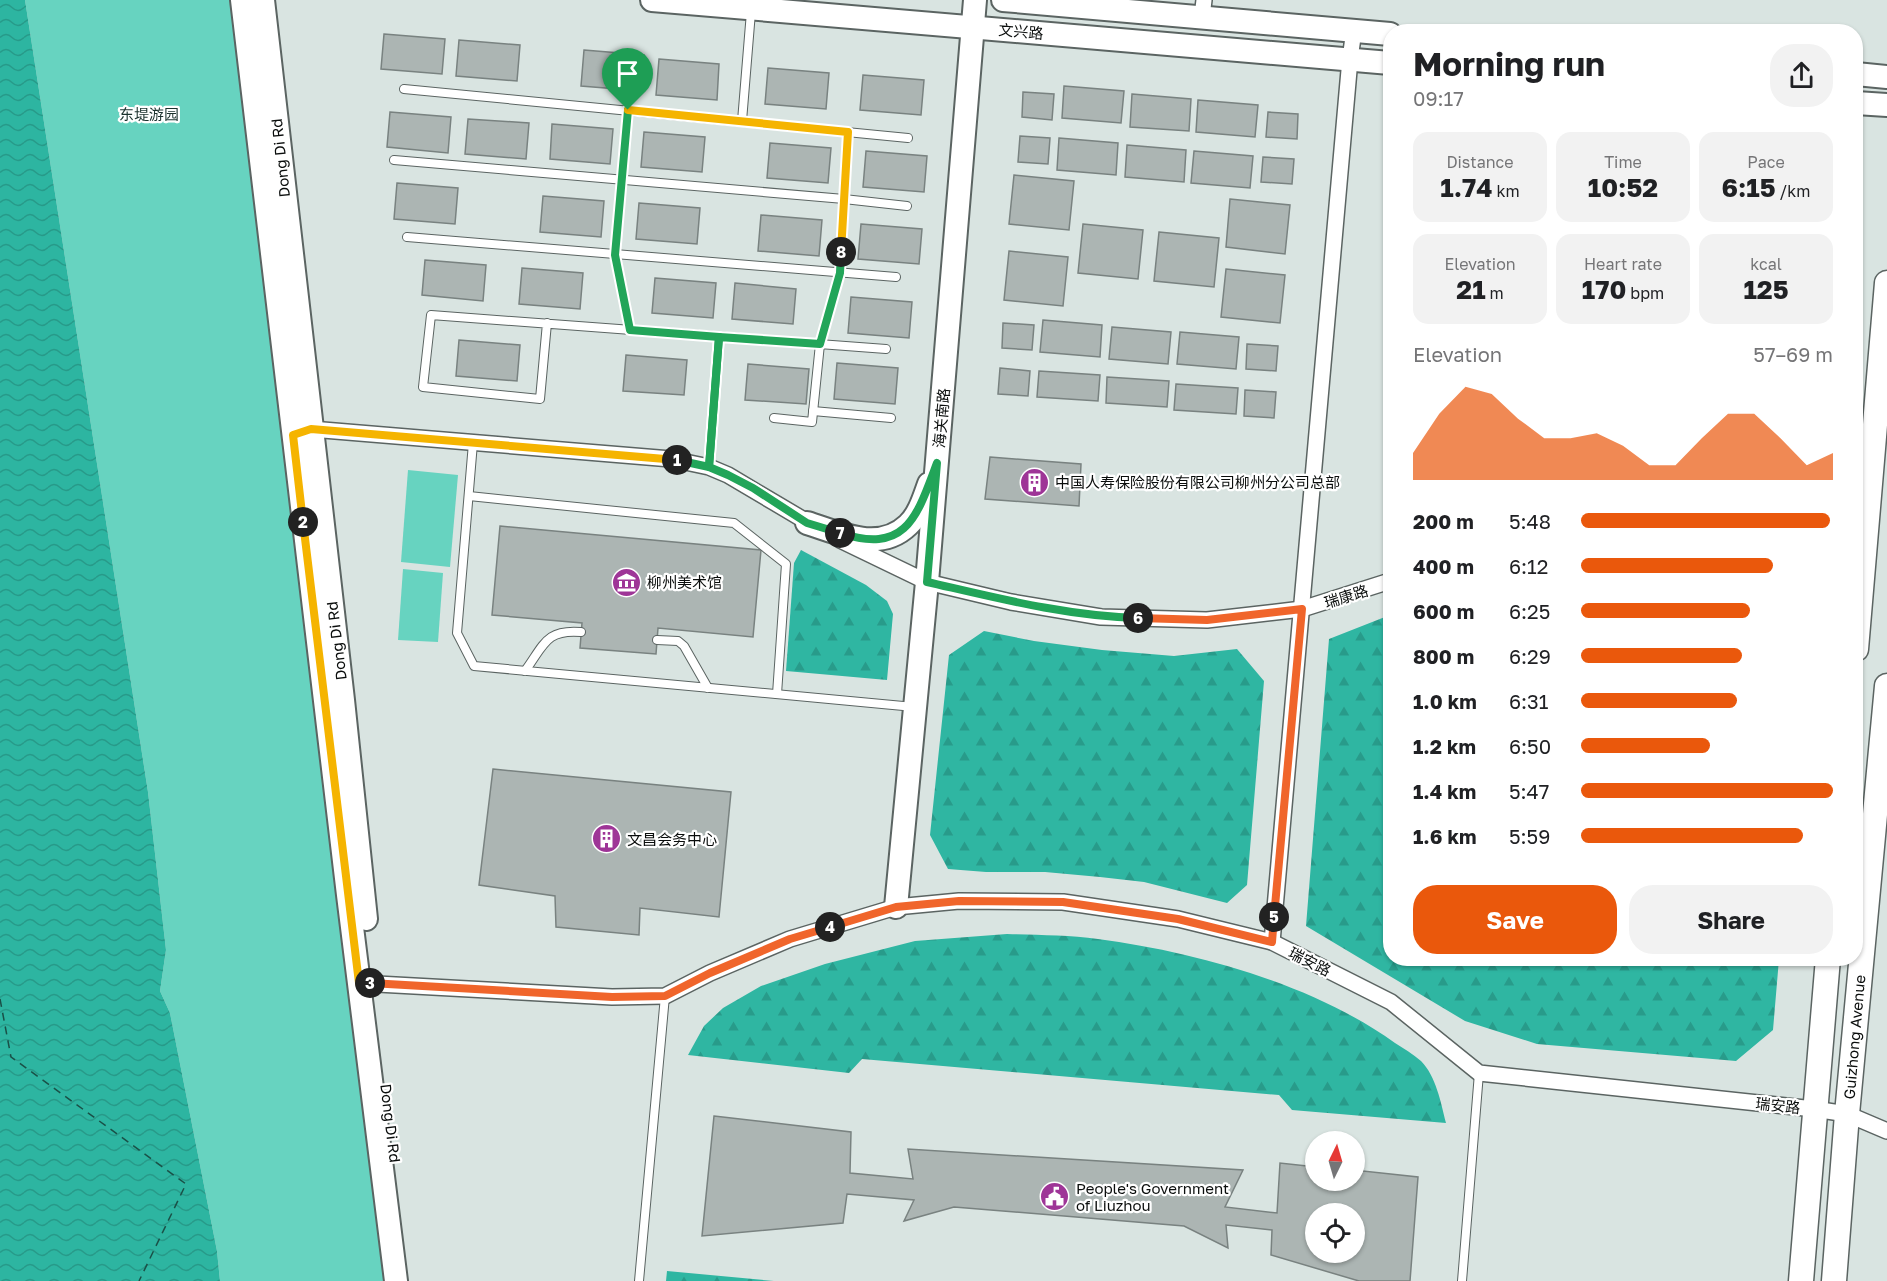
<!DOCTYPE html>
<meta charset="utf-8">
<style>
:root{--surface:#fff;--page:#f2f2f2;--text:#202124;--muted:#757577;--accent:#ea580c}
body{margin:0;font-family:"Golos Text","Noto Sans SC",sans-serif;background:var(--page);color:var(--text);height:100vh;display:flex;flex-direction:column;font-size:22px;white-space:nowrap}
*{box-sizing:border-box;margin:0}
p{font-size:20px;color:var(--muted)}
.icon{flex:none;width:33px;height:33px;fill:none;stroke:currentColor;stroke-width:2;stroke-linecap:round;stroke-linejoin:round}
.map{position:relative;flex:1;overflow:hidden}
.drawer{position:absolute;left:1383px;top:24px;width:480px;height:942px;display:flex;flex-direction:column;background:var(--surface);border-radius:24px;box-shadow:0 2px 4px #0004}
.drawer>*{flex:none}
.needle{width:39px;rotate:5deg}
.controls{position:absolute;left:1305px;top:1131px;display:grid;gap:12px}
.controls a{display:grid;place-items:center;width:60px;height:60px;border-radius:50%;background:var(--surface);box-shadow:0 2px 4px #0004;font-size:30px}
.pin{position:absolute;display:grid;place-items:center;width:51px;height:51px;color:#fff;margin:-62px -26px;border-radius:50% 50% 50% 0;rotate:-45deg;box-shadow:0 0 6px #0007}
.pin .icon{rotate:45deg}
.km{position:absolute;width:30px;height:30px;margin:-15px;border-radius:50%;background:#222;color:#fff;font-size:16px;line-height:30px;text-align:center}
.round{display:grid;place-items:center;flex:none;width:63px;height:63px;border-radius:24px;background:var(--page)}
.overview{display:flex;align-items:center;justify-content:space-between;height:102px;padding:0 30px}
h1{font-size:33px;font-weight:700;line-height:45px}
.metrics{display:grid;grid-template-columns:repeat(3,1fr);gap:9px;height:102px;padding:6px 30px}
.metrics div{display:grid;align-content:center;border-radius:15px;background:var(--page);text-align:center}
.metrics b{font-size:26px;font-weight:700}
.metrics small{font-size:16px;font-weight:400}
.metrics p{font-size:16px}
.chart{height:168px;padding:12px 30px}
.chart p{display:flex;justify-content:space-between}
.chart svg{width:100%;height:108px;margin-top:6px;fill:var(--accent);opacity:.7}
.primary-button{display:flex;gap:12px;margin-top:auto;padding:12px 30px}
.primary-button a{flex:1;height:69px;border-radius:24px;background:var(--accent);color:#fff;font-size:24px;font-weight:700;line-height:69px;text-align:center}
.primary-button a+a{background:var(--page);color:var(--text)}
ul{padding:0 30px;list-style:none;font-size:20px}
li{display:grid;grid-template-columns:96px 72px 1fr;align-items:center;height:45px}
li i{height:15px;border-radius:8px;background:var(--accent)}
.map>svg:first-child{display:block}
.forest{fill:url(#forest-firs)}
.park{fill:#67d3c0}
.water{fill:url(#water-waves)}
.lines{fill:none;stroke-linecap:round;stroke-linejoin:round}
.ferry{stroke:#1a5047;stroke-width:1.5;stroke-dasharray:8 6;stroke-linecap:butt}
.building{fill:#acb5b3;stroke:#798280;stroke-width:1.5;fill-rule:evenodd}
.lane-casing{stroke:#5b6462;stroke-width:10}
.street-casing{stroke:#5b6462;stroke-width:18}
.secondary-casing{stroke:#5b6462;stroke-width:26}
.primary-casing{stroke:#5b6462;stroke-width:27}
.lane{stroke:#fff;stroke-width:8}
.street{stroke:#fff;stroke-width:15}
.secondary{stroke:#fff;stroke-width:22}
.primary{stroke:#fff;stroke-width:24}
.split-1-casing{stroke:#fff;stroke-width:12}
.split-2-casing{stroke:#fff;stroke-width:12}
.split-3-casing{stroke:#fff;stroke-width:12}
.split-4-casing{stroke:#fff;stroke-width:12}
.split-5-casing{stroke:#fff;stroke-width:12}
.split-6-casing{stroke:#fff;stroke-width:12}
.split-7-casing{stroke:#fff;stroke-width:12}
.split-8-casing{stroke:#fff;stroke-width:12}
.split-9-casing{stroke:#fff;stroke-width:12}
.split-1{stroke:#22a559;stroke-width:8}
.split-2{stroke:#f5b400;stroke-width:8}
.split-3{stroke:#f5b400;stroke-width:8}
.split-4{stroke:#f0652b;stroke-width:8}
.split-5{stroke:#f0652b;stroke-width:8}
.split-6{stroke:#f0652b;stroke-width:8}
.split-7{stroke:#22a559;stroke-width:8}
.split-8{stroke:#22a559;stroke-width:8}
.split-9{stroke:#f5b400;stroke-width:8}
.labels{text-anchor:middle;dominant-baseline:central;stroke-width:4.5;stroke-linejoin:round;paint-order:stroke}
.street-label{font-size:15px;fill:#0a0d0c;stroke:#fff}
.park-label{font-size:15px;fill:#1b312d;stroke:#fff}
.poi-label{font-size:15px;fill:#0a0d0c;stroke:#fff;text-anchor:start}
</style>
<div class="map">
<svg width="1887" height="1281" viewBox="0 0 1887 1281">
<defs>
<pattern id="forest-firs" width="22" height="20" patternUnits="userSpaceOnUse" patternTransform="scale(1.5)"><rect width="22" height="20" fill="#2fb6a2"/><path d="M5 1l3.5 6h-7zM16 11l3.5 6h-7z" fill="#289b8a"/></pattern>
<pattern id="water-waves" width="16" height="10" patternUnits="userSpaceOnUse" patternTransform="scale(1.5)"><rect width="16" height="10" fill="#2db5a1"/><path d="M0 5q4-4 8 0t8 0" fill="none" stroke="#279a89"/></pattern>
</defs>
<rect width="100%" height="100%" fill="#d9e4e1"/>
<g class="forest">
<path d="M801 550 866 585 887 601 893 614 887 680 786 671 794 563Z"/>
<path d="M1390 615V958L1779 959 1773 1030 1736 1061 1537 1044 1465 1021 1306 926 1329 639Z"/>
<path d="M984 631 1034 641 1102 650 1174 656 1237 649 1264 681 1247 885 1227 903 1144 882 1100 877 1045 872H986L948 869 930 835 949 655Z"/>
<path d="M1007 934C1037 935 1068 935 1098 939 1196 952 1313 984 1395 1043 1403 1048 1413 1054 1421 1061 1436 1076 1441 1103 1446 1123L1292 1110 1279 1095 862 1059 849 1073 688 1055 704 1026 723 1008 761 986 825 964 915 941Z"/>
<path d="M667 1271 774 1281H666Z"/>
</g>
<g class="park">
<path d="M25 0H242L396 1281H220L217 1251 170 1013 160 991 166 950 148 792Z"/>
<path d="M408 470 458 475 450 567 401 562Z"/>
<path d="M403 569 443 573 438 642 398 640Z"/>
</g>
<path class="water" d="M0 0H25L148 792 166 950 160 991 170 1013 217 1251 220 1281H0Z"/>
<g class="lines">
<path class="ferry" d="M0 999 11 1057 186 1184 139 1281"/>
</g>
<g class="building">
<path d="M384 34 445 39 442 74 381 69Z"/>
<path d="M459 40 520 45 517 81 456 76Z"/>
<path d="M584 50 644 55 642 91 581 86Z"/>
<path d="M659 59 719 64 717 100 656 95Z"/>
<path d="M768 68 829 73 826 109 765 104Z"/>
<path d="M863 75 924 80 921 115 860 110Z"/>
<path d="M1064 86 1124 91 1121 123 1062 118Z"/>
<path d="M1023 92 1054 94 1052 120 1022 117Z"/>
<path d="M1132 94 1191 99 1189 131 1130 127Z"/>
<path d="M1198 100 1258 105 1255 137 1196 132Z"/>
<path d="M390 112 451 117 448 153 387 147Z"/>
<path d="M1268 112 1298 114 1297 139 1266 137Z"/>
<path d="M468 119 529 123 526 159 465 154Z"/>
<path d="M552 124 613 129 610 164 550 159Z"/>
<path d="M644 132 705 137 702 172 641 167Z"/>
<path d="M1020 136 1050 138 1048 164 1018 162Z"/>
<path d="M1059 138 1118 143 1116 175 1057 170Z"/>
<path d="M770 143 831 148 828 183 767 178Z"/>
<path d="M1127 145 1186 150 1184 182 1125 177Z"/>
<path d="M866 151 927 156 924 192 863 187Z"/>
<path d="M1194 151 1253 156 1250 188 1191 183Z"/>
<path d="M1263 157 1294 159 1292 184 1261 182Z"/>
<path d="M1014 175 1074 181 1069 230 1009 224Z"/>
<path d="M397 183 458 188 455 224 394 219Z"/>
<path d="M543 196 604 201 601 237 540 232Z"/>
<path d="M1230 199 1290 205 1285 254 1226 247Z"/>
<path d="M639 203 700 208 697 244 636 239Z"/>
<path d="M761 215 822 220 819 256 758 251Z"/>
<path d="M861 224 922 229 919 264 858 259Z"/>
<path d="M1083 224 1143 230 1138 279 1078 273Z"/>
<path d="M1159 232 1219 238 1214 287 1154 281Z"/>
<path d="M1009 251 1068 257 1063 306 1004 300Z"/>
<path d="M425 260 486 265 483 301 422 295Z"/>
<path d="M522 268 583 273 580 309 519 304Z"/>
<path d="M1226 269 1285 275 1280 323 1221 317Z"/>
<path d="M655 278 716 283 713 318 652 313Z"/>
<path d="M735 283 796 289 793 324 732 319Z"/>
<path d="M851 297 912 302 909 338 848 333Z"/>
<path d="M1043 320 1102 325 1100 357 1040 352Z"/>
<path d="M1003 323 1034 325 1032 350 1002 348Z"/>
<path d="M1112 327 1171 332 1168 364 1109 359Z"/>
<path d="M1180 332 1239 337 1236 369 1177 364Z"/>
<path d="M459 340 520 345 517 381 456 376Z"/>
<path d="M1247 344 1278 346 1276 371 1246 369Z"/>
<path d="M626 355 687 360 684 395 623 391Z"/>
<path d="M837 363 898 368 895 404 834 399Z"/>
<path d="M748 364 809 369 806 404 745 400Z"/>
<path d="M1000 368 1030 371 1028 396 998 394Z"/>
<path d="M1039 371 1100 375 1098 401 1037 397Z"/>
<path d="M1107 377 1169 381 1167 407 1106 403Z"/>
<path d="M1176 384 1238 388 1236 414 1174 410Z"/>
<path d="M1245 390 1276 392 1274 418 1244 416Z"/>
<path d="M990 457 1081 464 1079 506 985 499Z"/>
<path d="M500 526 761 550 753 637 658 628 656 654 580 648 582 623 492 615Z"/>
<path d="M493 769 731 792 719 917 640 908 639 935 556 927 555 896 479 885Z"/>
<path d="M714 1116 851 1132 850 1173 913 1179 908 1149 1243 1170 1225 1207 1277 1213 1280 1163 1316 1167V1180H1354V1170L1418 1177 1410 1281H1359L1271 1255 1272 1230 1226 1225 1228 1248 1184 1226 954 1207 904 1221 914 1200 847 1194 843 1223 702 1236ZM1316 1214H1354V1252H1316Z"/>
</g>
<g class="lines">
<defs>
<g id="lane">
<path d="M404 89 908 138"/>
<path d="M628 110 615 254 630 330"/>
<path d="M742 121 751 12"/>
<path d="M394 160 844 199 907 206"/>
<path d="M407 237 896 277"/>
<path d="M547 323 540 399 423 387 431 315 886 349"/>
<path d="M813 411 891 418"/>
<path d="M774 418 812 422 820 344 840 273 848 132"/>
<path d="M473 443 457 633 474 666 914 707"/>
<path d="M709 467 719 337"/>
<path d="M469 496 734 523 786 564 777 694"/>
<path d="M657 640 678 641 684 646 708 688"/>
<path d="M525 671C544 645 546 629 581 632"/>
<path d="M639 1281 665 996"/>
<path d="M1462 1281 1479 1073"/>
</g>
<g id="street">
<path d="M1202 17 1204 0"/>
<path d="M304 431 311 429 671 459 709 467 728 475 814 526"/>
<path d="M840 540 927 582 1011 602 1101 617 1207 620 1302 609 1390 581"/>
<path d="M1272 942 1350 59 1354 30"/>
<path d="M359 983 612 997 665 996 710 973 790 939 896 907 959 901 1063 902 1178 919 1272 942 1391 1002 1479 1073 1814 1109 1847 1114 1887 1131"/>
</g>
<g id="secondary">
<path d="M242 0 348 895 396 1281"/>
<path d="M263 0 343 700 366 919"/>
<path d="M652 0 1390 63"/>
<path d="M1003 0 1390 34"/>
<path d="M1856 74 1887 77"/>
<path d="M1856 103 1887 105"/>
<path d="M807 523C839 533 879 553 908 525 919 515 924 498 929 484"/>
<path d="M896 907 927 582 975 0"/>
</g>
<g id="primary">
<path d="M1856 649 1887 283"/>
<path d="M1801 1281 1828 958"/>
<path d="M1834 1281 1847 1114 1887 686"/>
</g>
</defs>
<use href="#lane" class="lane-casing"/>
<use href="#street" class="street-casing"/>
<use href="#secondary" class="secondary-casing"/>
<use href="#primary" class="primary-casing"/>
<use href="#lane" class="lane"/>
<use href="#street" class="street"/>
<use href="#secondary" class="secondary"/>
<use href="#primary" class="primary"/>
</g>
<g class="lines">
<defs>
<path id="split-1" d="M628 110 615 255 630 330 719 337 709 467 677 460"/>
<path id="split-2" d="M303 522 293 435 311 429 677 460"/>
<path id="split-3" d="M303 522 359 983H370"/>
<path id="split-4" d="M370 983 612 997 665 996 710 973 790 939 830 927"/>
<path id="split-5" d="M830 927 896 907 959 901 1063 902 1178 919 1272 942 1274 917"/>
<path id="split-6" d="M1138 618 1207 620 1302 609 1274 917"/>
<path id="split-7" d="M840 533C907 555 917 516 937 463L927 582C997 598 1066 616 1138 618"/>
<path id="split-8" d="M840 533 807 523 753 488 728 475 709 467 719 337 820 344 840 273 841 252"/>
<path id="split-9" d="M628 110 848 132 841 252"/>
</defs>
<use href="#split-1" class="split-1-casing"/>
<use href="#split-2" class="split-2-casing"/>
<use href="#split-3" class="split-3-casing"/>
<use href="#split-4" class="split-4-casing"/>
<use href="#split-5" class="split-5-casing"/>
<use href="#split-6" class="split-6-casing"/>
<use href="#split-7" class="split-7-casing"/>
<use href="#split-8" class="split-8-casing"/>
<use href="#split-9" class="split-9-casing"/>
<use href="#split-1" class="split-1"/>
<use href="#split-2" class="split-2"/>
<use href="#split-3" class="split-3"/>
<use href="#split-4" class="split-4"/>
<use href="#split-5" class="split-5"/>
<use href="#split-6" class="split-6"/>
<use href="#split-7" class="split-7"/>
<use href="#split-8" class="split-8"/>
<use href="#split-9" class="split-9"/>
</g>
<defs>
<symbol id="building-disc" viewBox="-11 -11 22 22"><circle r="9.5" fill="#9e3597" stroke="#fff"/><path d="M-4-6H4V6H1V3H-1V6H-4ZM-2.5-4.3h1.7v1.8h-1.7ZM.8-4.3h1.7v1.8H.8ZM-2.5-1h1.7V.8h-1.7ZM.8-1h1.7V.8H.8Z" fill="#fff"/></symbol>
<symbol id="museum-disc" viewBox="-11 -11 22 22"><circle r="9.5" fill="#9e3597" stroke="#fff"/><path d="M0-6L6-3V-2H-6V-3ZM-5-1h2V3h-2ZM-1-1h2V3h-2ZM3-1h2V3H3ZM-6 4H6V6H-6Z" fill="#fff"/></symbol>
<symbol id="civic-disc" viewBox="-11 -11 22 22"><circle r="9.5" fill="#9e3597" stroke="#fff"/><path d="M-.6-6.5H3V-4.5H.6V-3L4-1V1h2V6H-6V1h2V-1L-.6-3ZM-1.2 2.5V6h2.4V2.5Z" fill="#fff"/></symbol>
</defs>
<g fill-rule="evenodd">
<use href="#building-disc" x="1018" y="466" width="33" height="33"/>
<use href="#museum-disc" x="610" y="566" width="33" height="33"/>
<use href="#building-disc" x="590" y="822" width="33" height="33"/>
<use href="#civic-disc" x="1038" y="1180" width="33" height="33"/>
</g>
<g class="labels">
<g class="street-label">
<text transform="translate(1021 31) rotate(5)">文兴路</text>
<text transform="translate(280 158) rotate(-96)">Dong Di Rd</text>
<text transform="translate(941 418) rotate(-85)">海关南路</text>
<text transform="translate(1346 596) rotate(-17)">瑞康路</text>
<text transform="translate(336 641) rotate(-97)">Dong Di Rd</text>
<text transform="translate(1310 961) rotate(27)">瑞安路</text>
<text transform="translate(1854 1037) rotate(-85)">Guizhong Avenue</text>
<text transform="translate(1778 1105) rotate(6)">瑞安路</text>
<text transform="translate(391 1123) rotate(83)">Dong Di Rd</text>
</g>
<g class="park-label">
<text x="149" y="114">东堤游园</text>
</g>
<g class="poi-label">
<text x="1055" y="482">中国人寿保险股份有限公司柳州分公司总部</text>
<text x="647" y="582">柳州美术馆</text>
<text x="627" y="839">文昌会务中心</text>
<text x="1076" y="1188">People's Government<tspan x="1076" dy="17">of Liuzhou</tspan></text>
</g>
</g>
</svg>
<div class="controls">
<a><svg class="needle" viewBox="-14 -14 28 28"><path d="M0-13l5 13h-10z" fill="#e53935"/><path d="M0 13l5-13h-10z" fill="#757577"/></svg></a>
<a><svg class="icon" aria-label="locate" viewBox="0 0 24 24"><circle cx="12" cy="12" r="6"/><path d="M12 2v4M12 18v4M2 12h4M18 12h4"/></svg></a>
</div>
<div class="pin" style="left:628px;top:110px;background:#1e9e55"><svg class="icon" aria-label="arrive" viewBox="0 0 24 24"><path d="M6 21V4h12l-3 4 3 4H6"/></svg></div>
<b class="km" style="left:677px;top:460px">1</b>
<b class="km" style="left:303px;top:522px">2</b>
<b class="km" style="left:370px;top:983px">3</b>
<b class="km" style="left:830px;top:927px">4</b>
<b class="km" style="left:1274px;top:917px">5</b>
<b class="km" style="left:1138px;top:618px">6</b>
<b class="km" style="left:840px;top:533px">7</b>
<b class="km" style="left:841px;top:252px">8</b>
<section class="drawer">
<div class="overview"><div><h1>Morning run</h1><p>09:17</p></div><a class="round"><svg class="icon" aria-label="share" viewBox="0 0 24 24"><path d="M12 15V3M7 8l5-5 5 5M5 13v7h14v-7"/></svg></a></div>
<div class="metrics">
<div><p>Distance</p><b>1.74<small> km</small></b></div>
<div><p>Time</p><b>10:52</b></div>
<div><p>Pace</p><b>6:15<small> /km</small></b></div>
</div>
<div class="metrics">
<div><p>Elevation</p><b>21<small> m</small></b></div>
<div><p>Heart rate</p><b>170<small> bpm</small></b></div>
<div><p>kcal</p><b>125</b></div>
</div>
<div class="chart"><p><span>Elevation</span>57–69 m</p>
<svg viewBox="0 0 160 44" preserveAspectRatio="none"><path d="M0 44V33L10 17L20 6L30 9L40 19L50 27L60 27L70 25L80 30L90 38L100 38L110 27L120 17L130 17L140 27L150 38L160 33V44z"/></svg>
</div>
<ul>
<li><b>200 m</b>5:48<i style="width:99%"></i></li>
<li><b>400 m</b>6:12<i style="width:76%"></i></li>
<li><b>600 m</b>6:25<i style="width:67%"></i></li>
<li><b>800 m</b>6:29<i style="width:64%"></i></li>
<li><b>1.0 km</b>6:31<i style="width:62%"></i></li>
<li><b>1.2 km</b>6:50<i style="width:51%"></i></li>
<li><b>1.4 km</b>5:47<i style="width:100%"></i></li>
<li><b>1.6 km</b>5:59<i style="width:88%"></i></li>
</ul>
<div class="primary-button"><a>Save</a><a>Share</a></div>
</section>
</div>
